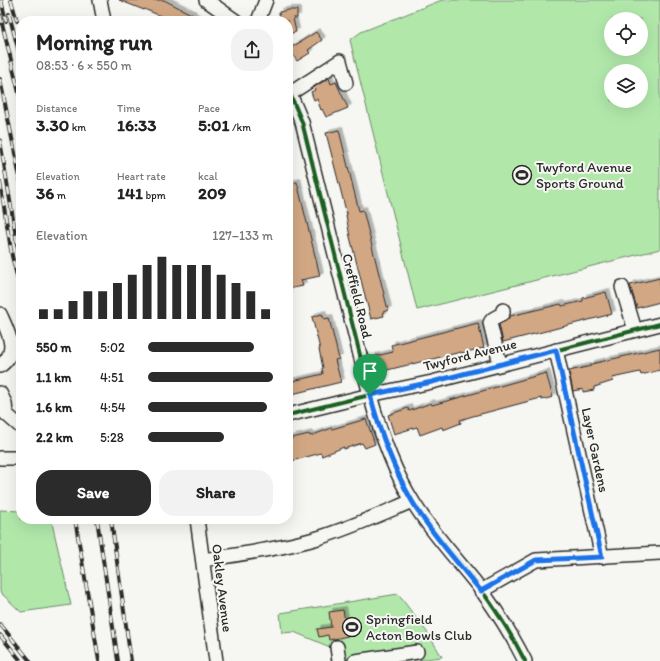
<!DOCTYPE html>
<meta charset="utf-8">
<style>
:root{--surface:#fff;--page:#f2f2f2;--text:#222;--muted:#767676;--accent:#2b2b2b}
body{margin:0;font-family:Itim,sans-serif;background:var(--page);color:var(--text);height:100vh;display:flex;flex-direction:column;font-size:15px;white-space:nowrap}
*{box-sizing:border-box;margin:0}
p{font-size:13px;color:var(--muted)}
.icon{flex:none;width:22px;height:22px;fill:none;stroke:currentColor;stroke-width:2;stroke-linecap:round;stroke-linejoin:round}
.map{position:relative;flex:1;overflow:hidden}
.panel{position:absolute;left:16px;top:16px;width:277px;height:508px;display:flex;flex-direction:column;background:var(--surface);border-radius:16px;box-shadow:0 4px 16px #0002}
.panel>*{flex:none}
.tools{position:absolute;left:604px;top:12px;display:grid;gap:8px}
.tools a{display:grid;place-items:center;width:44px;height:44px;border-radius:50%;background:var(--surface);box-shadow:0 4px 16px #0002;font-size:20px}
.pin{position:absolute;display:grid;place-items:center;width:34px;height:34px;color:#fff;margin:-41px -17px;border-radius:50% 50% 50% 0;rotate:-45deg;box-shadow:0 0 4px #0007}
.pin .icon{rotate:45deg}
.round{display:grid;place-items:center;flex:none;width:42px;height:42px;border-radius:16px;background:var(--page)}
.overview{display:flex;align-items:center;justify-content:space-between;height:68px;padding:0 20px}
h1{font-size:22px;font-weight:800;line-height:30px}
.stats{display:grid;grid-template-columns:repeat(3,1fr);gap:6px;height:68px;padding:4px 20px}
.stats div{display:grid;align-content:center}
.stats b{font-size:17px;font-weight:800}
.stats small{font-size:11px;font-weight:400}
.stats p{font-size:11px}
.chart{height:112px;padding:8px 20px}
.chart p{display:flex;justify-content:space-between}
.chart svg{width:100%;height:72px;margin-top:4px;stroke:var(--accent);stroke-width:6}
.cta{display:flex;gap:8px;margin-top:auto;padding:8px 20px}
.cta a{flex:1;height:46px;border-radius:16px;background:var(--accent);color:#fff;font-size:16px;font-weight:800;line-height:46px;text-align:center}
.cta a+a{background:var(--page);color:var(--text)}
ul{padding:0 20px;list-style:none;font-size:13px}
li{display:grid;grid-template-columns:64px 48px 1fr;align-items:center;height:30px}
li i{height:10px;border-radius:5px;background:var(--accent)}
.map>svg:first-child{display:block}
.green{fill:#b1e8aa;stroke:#6e8a6a;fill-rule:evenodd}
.building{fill:#d2a784;stroke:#2b2b2b;filter:url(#shadow)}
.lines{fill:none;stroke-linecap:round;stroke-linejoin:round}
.minor-casing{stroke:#2b2b2b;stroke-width:16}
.minor{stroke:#f6f6f2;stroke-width:13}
.rail-casing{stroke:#2b2b2b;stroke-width:4}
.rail{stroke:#f6f6f2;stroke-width:2.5;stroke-dasharray:8;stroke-linecap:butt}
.cycleway-casing{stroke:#f6f6f2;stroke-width:6}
.cycleway{stroke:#1b5e20;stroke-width:4}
.route-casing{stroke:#fff;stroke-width:8}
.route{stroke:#1a73e8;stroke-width:5}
.labels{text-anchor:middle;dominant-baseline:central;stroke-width:4;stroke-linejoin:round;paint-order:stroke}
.poi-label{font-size:14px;fill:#2b2b2b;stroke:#f6f6f2;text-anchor:start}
.street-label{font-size:14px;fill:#2b2b2b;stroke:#f6f6f2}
</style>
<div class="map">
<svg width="660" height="661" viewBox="0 0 660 661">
<defs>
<filter id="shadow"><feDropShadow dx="3.5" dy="-3.5" stdDeviation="0" flood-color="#0004"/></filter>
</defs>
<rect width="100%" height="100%" fill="#f6f6f2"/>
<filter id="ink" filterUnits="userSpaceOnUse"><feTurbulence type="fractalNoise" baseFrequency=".025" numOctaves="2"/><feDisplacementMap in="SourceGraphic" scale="8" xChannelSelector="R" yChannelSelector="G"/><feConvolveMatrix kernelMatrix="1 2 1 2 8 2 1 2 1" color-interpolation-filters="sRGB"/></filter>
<g filter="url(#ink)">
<g class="green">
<path d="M442 0H660V249L417 310 350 40 361 32ZM611 19H641V49H611ZM611 71H641V101H611Z"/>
<path d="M0 510 21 511V519H51L71 605 21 612 0 592Z"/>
<path d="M398 594 427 632 442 657 409 661H331L330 647 294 632 282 633 280 613H281Z"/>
</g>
<g class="building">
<path d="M119 0H164L193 15 192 16 201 21H166L168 19 144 9V10Z"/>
<path d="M288 10H297V18H293L296 32 288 34V21H280L279 12Z"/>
<path d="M316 32 322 40 308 50 310 53 297 61 289 49Z"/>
<path d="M329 78 331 84 336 82 348 108 326 117 322 109 321 110 317 99 314 100 311 92 315 90 314 87Z"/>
<path d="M339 130 359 211 363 210 388 310 383 312 384 316 371 319 350 237 346 215H347L326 133Z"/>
<path d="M297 182 320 276 301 280 303 286 288 289V184Z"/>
<path d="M660 278V302L637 308 630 285Z"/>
<path d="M606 292 612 314 503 342 499 324 506 321 510 316 561 304 562 306 583 301V298Z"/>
<path d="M322 314 324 319 329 318 339 359 335 360 341 382 288 395V382L323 374 322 368H323L319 349H320L312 317Z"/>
<path d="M478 323 484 348 461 353V352L375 373 372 357 393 352 391 345Z"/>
<path d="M660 348V370L641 375 640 372 612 378 613 381 594 387V390L583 392V389L573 391 569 371 591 366V364Z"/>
<path d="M546 373 553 397 542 400 541 398 473 416 460 420 461 423 443 430 442 427 420 435 417 427 394 434 388 415 408 408 409 411 431 403 432 405 454 399Z"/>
<path d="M366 419 375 444 365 448 362 443 344 449V447L322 456 321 453 288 462V439L309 434 310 436 332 428V429Z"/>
<path d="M343 610 348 636 329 640 328 635 319 637 317 629 331 627 329 612Z"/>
</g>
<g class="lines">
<defs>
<g id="minor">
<path d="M100 0 104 21"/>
<path d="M206 0 236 21"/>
<path d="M258 21 266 0"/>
<path d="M288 89 302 122 370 395C380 432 393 470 413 502 433 535 459 561 482 591 498 613 513 637 525 661"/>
<path d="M289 92 297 89 340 61 346 83"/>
<path d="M622 287 635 330"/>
<path d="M0 314C8 332 20 352 0 366"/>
<path d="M556 350 602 557"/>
<path d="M500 364 490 323C492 317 499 317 503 313V310"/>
<path d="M0 393 5 403 6 414 21 427"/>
<path d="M288 415 370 395 432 382 660 324"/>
<path d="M0 458H21"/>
<path d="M197 519 216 661"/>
<path d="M203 560C241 554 280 549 318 538 350 528 381 514 412 501"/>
<path d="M481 591 536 560 660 553"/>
<path d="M337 647 339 661"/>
<path d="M355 661 417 652"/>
</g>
</defs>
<use href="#minor" class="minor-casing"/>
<use href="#minor" class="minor"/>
<defs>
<g id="rail">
<path d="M1 0 6 21"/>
<path d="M11 0 17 21"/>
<path d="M9 14 21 60"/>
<path d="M0 15 21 101"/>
<path d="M0 79 21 183"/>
<path d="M0 140 21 267"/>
<path d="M0 182 12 256 21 292"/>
<path d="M75 519 99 661"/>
<path d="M97 519 118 661"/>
<path d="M111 519 131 661"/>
<path d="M0 624 30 661"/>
<path d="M0 635 21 661"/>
</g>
</defs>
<use href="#rail" class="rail-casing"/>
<use href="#rail" class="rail"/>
<defs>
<g id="cycleway">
<path d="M288 89 302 122 370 395C380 432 393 470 413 502 433 535 459 561 482 591 498 613 513 637 525 661"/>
<path d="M288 415 370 395 432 382 660 324"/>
</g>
</defs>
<use href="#cycleway" class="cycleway-casing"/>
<use href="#cycleway" class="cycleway"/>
</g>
</g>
<g class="lines" filter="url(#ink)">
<defs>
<path id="route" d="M556 350 602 557 536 560 481 591C457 562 431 533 412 501 393 468 380 432 370 395L432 382Z"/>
</defs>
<use href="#route" class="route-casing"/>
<use href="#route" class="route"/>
</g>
<defs>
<symbol id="stadium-ring" viewBox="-11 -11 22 22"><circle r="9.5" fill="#f6f6f2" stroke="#2b2b2b" stroke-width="1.5"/><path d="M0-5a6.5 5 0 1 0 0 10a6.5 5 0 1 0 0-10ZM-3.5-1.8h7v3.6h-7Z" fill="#2b2b2b"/></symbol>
</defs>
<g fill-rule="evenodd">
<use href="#stadium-ring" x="511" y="164" width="22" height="22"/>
<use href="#stadium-ring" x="341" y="616" width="22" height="22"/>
</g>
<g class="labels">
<g class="poi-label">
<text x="536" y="167">Twyford Avenue<tspan x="536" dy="16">Sports Ground</tspan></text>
<text x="366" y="619">Springfield<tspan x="366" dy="16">Acton Bowls Club</tspan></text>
</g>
<g class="street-label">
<text transform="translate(357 296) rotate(76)">Creffield Road</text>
<text transform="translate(470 355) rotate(-14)">Twyford Avenue</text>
<text transform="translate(595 450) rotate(78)">Layer Gardens</text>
<text transform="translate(222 588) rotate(83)">Oakley Avenue</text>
</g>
</g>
</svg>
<div class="tools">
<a><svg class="icon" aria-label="locate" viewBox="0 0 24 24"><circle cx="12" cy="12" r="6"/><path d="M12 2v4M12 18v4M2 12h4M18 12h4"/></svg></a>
<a><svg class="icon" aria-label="layers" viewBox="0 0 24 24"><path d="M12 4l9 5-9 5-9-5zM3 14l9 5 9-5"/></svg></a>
</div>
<div class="pin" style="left:370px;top:395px;background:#1e9e55"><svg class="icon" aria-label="arrive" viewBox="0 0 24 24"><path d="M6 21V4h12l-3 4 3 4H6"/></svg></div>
<section class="panel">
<div class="overview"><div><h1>Morning run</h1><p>08:53 · 6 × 550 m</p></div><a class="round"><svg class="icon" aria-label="share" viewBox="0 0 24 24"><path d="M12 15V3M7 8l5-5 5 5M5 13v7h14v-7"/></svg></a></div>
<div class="stats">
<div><p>Distance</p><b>3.30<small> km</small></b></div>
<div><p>Time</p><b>16:33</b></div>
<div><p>Pace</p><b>5:01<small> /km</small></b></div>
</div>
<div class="stats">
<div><p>Elevation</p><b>36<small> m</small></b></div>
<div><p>Heart rate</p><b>141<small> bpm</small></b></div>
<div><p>kcal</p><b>209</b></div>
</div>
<div class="chart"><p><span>Elevation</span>127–133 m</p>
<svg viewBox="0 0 160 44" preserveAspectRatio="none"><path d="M5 44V38M15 44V38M25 44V33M35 44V27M45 44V27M55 44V22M65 44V17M75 44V11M85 44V6M95 44V11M105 44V11M115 44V11M125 44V17M135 44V22M145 44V27M155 44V38"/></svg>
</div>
<ul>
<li><b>550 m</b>5:02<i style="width:85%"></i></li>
<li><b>1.1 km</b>4:51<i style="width:100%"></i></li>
<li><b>1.6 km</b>4:54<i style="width:95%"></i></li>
<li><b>2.2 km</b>5:28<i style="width:61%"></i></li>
</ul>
<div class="cta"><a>Save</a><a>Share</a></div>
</section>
</div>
